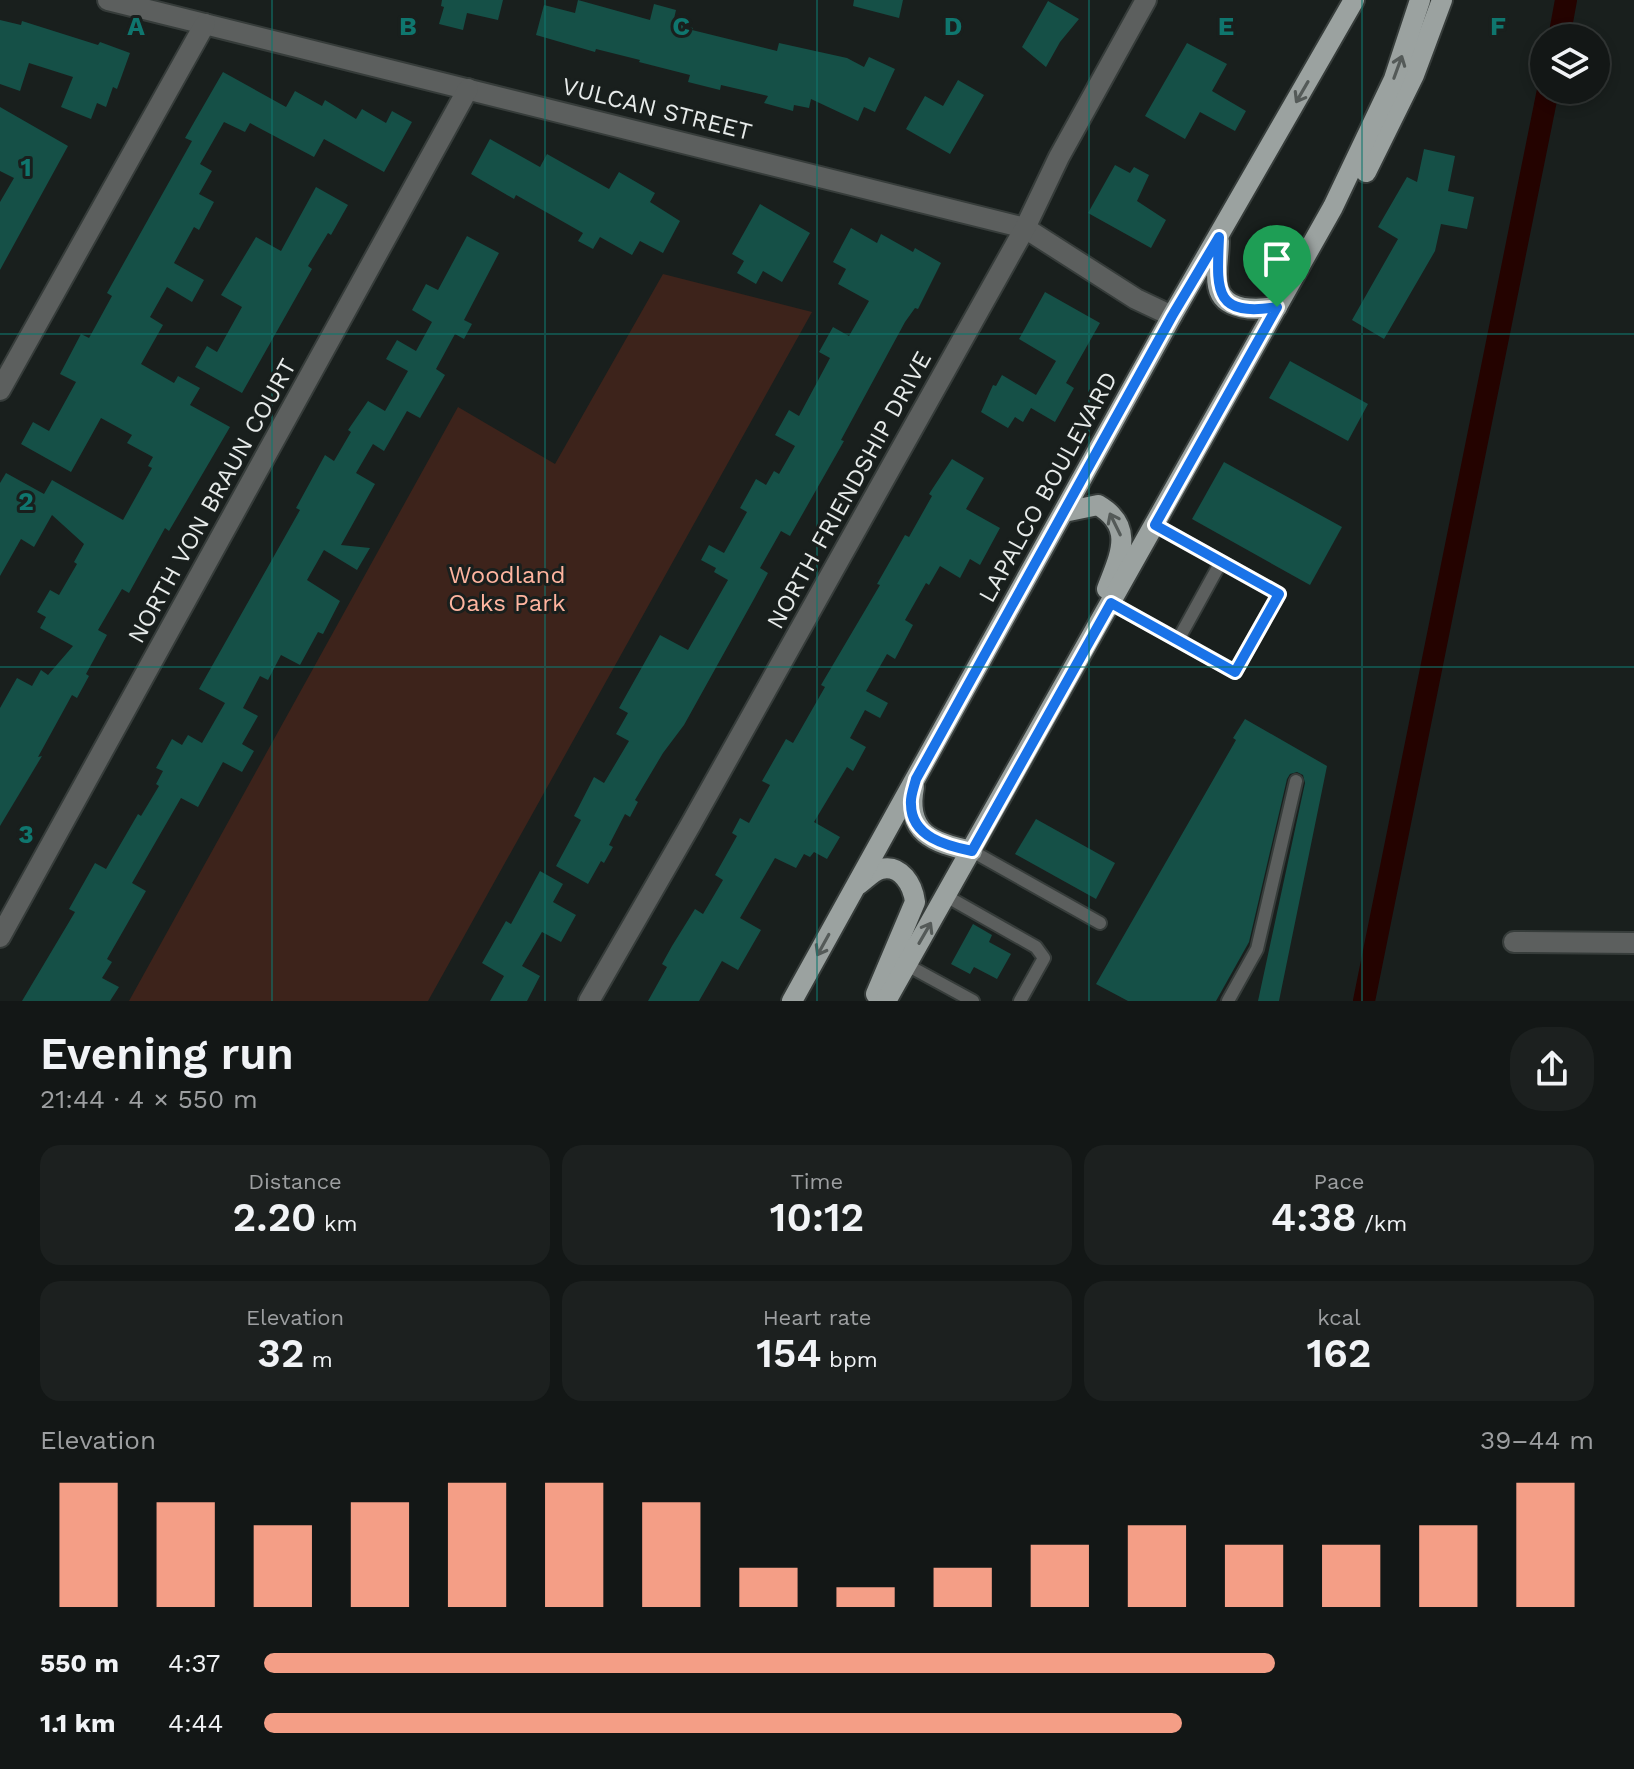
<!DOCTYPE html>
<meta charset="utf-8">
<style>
:root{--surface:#131716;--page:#1c201f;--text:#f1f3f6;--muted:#9d9fa1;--line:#323635;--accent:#f49e86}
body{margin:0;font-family:"Work Sans",sans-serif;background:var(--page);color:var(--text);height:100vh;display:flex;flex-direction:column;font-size:30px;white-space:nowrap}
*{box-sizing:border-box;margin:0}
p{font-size:26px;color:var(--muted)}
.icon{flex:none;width:44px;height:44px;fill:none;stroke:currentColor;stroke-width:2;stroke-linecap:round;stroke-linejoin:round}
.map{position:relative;height:1001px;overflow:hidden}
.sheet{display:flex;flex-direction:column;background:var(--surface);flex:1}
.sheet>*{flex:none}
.fabs{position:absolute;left:1530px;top:24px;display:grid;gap:16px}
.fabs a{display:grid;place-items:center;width:80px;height:80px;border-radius:50%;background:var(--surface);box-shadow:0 4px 12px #0003,0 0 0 2px var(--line);font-size:40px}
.pin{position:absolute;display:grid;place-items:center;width:68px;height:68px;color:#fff;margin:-82px -34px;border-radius:50% 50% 50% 0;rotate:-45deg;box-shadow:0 0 8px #0007}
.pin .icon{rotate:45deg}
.round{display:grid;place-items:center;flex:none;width:84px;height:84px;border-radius:32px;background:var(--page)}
.overview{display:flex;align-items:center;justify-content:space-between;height:136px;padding:0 40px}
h1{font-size:44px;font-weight:600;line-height:60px}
.metrics{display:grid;grid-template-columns:repeat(3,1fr);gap:12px;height:136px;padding:8px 40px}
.metrics div{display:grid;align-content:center;border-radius:20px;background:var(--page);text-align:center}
.metrics b{font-size:40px;font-weight:600}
.metrics small{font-size:22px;font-weight:400}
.metrics p{font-size:22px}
.chart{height:224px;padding:16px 40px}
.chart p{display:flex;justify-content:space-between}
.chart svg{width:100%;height:144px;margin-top:8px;stroke:var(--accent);stroke-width:6}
ul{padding:0 40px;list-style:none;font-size:26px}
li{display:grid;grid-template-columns:128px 96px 1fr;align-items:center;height:60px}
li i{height:20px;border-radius:10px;background:var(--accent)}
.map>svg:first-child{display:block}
.green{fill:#3d231b}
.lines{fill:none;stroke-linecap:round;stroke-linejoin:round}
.canal{stroke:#240300;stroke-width:22}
.building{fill:#155047}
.service-casing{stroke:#363c3a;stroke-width:16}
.minor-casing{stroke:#363c3a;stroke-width:24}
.primary-casing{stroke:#363c3a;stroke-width:24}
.service{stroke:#5c5f5e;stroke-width:12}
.minor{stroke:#5c5f5e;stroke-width:20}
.primary{stroke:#9ba2a0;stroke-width:20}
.oneway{stroke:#545a58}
.route-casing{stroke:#fff;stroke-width:16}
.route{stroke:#1a73e8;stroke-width:10}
.grid{fill:none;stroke:#0f766e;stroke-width:2;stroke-opacity:0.55}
.labels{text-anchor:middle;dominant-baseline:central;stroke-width:6;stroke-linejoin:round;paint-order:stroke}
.street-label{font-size:24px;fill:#e7ebea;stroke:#191f1d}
.park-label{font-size:24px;fill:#feb49f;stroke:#191f1d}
.grid-label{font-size:26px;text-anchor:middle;font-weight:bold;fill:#0f766e;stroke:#191f1d;stroke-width:6;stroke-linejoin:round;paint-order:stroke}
</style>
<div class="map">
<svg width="1634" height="1001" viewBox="0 0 1634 1001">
<rect width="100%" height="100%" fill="#191f1d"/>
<path class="green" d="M663 274 812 312 428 1001H129L458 407 555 464Z"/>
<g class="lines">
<g class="canal">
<path d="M1559 38 1566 0"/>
<path d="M1364 1001 1548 90"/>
</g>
</g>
<g class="building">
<path d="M442 0H503L498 20 467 13 463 30 439 24 444 7 441 6Z"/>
<path d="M578 0 650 20 654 4 676 10 673 23 693 28 692 30 777 51 779 43 847 58 864 67 869 57 895 69 875 112 864 107 858 121 811 99 809 108 794 105 793 111 764 103 768 96 721 85 720 90 688 82 690 75 639 62 640 60 596 49 595 52 536 35 544 5 575 13Z"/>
<path d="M854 0H903L899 18 853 6Z"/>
<path d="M1048 1 1079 19 1060 42 1046 67 1022 47Z"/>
<path d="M0 20 21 25 22 21 98 45 100 42 130 53 117 89 113 87 106 107 97 103 91 119 61 107 73 77 29 63 20 91 0 84Z"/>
<path d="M1187 43 1227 64 1212 91 1246 111 1235 131 1200 112 1185 139 1145 116Z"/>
<path d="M223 72 286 107 295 91 322 106 325 100 356 119 362 109 386 123 392 111 412 122 384 172 324 139 314 157 250 123 245 132 224 122 200 164 212 171 199 194 214 202 199 230 194 227 174 263 204 280 192 302 167 287 150 317 163 325 141 364 174 383 178 376 200 388 190 405 230 427 169 531 165 528 129 593 122 589 98 630 107 635 86 674 89 676 77 698 72 695 38 757 42 756 0 826V708L17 678 32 686 41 670 48 675 73 646 40 628 46 617 37 612 50 590 59 595 77 564 74 562 84 544 52 515 34 547 21 539 0 576V483L6 473 44 494 52 480 123 520 152 468 148 466 153 457 127 443 132 435 101 418 71 472 21 444 33 422 49 431 76 382 60 374 81 334 89 338 112 296 107 293 192 141 185 138Z"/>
<path d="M958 80 984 95 950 154 906 129 925 96 943 106Z"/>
<path d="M0 107 68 146 0 270V202L14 178 0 171Z"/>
<path d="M490 139 540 167 547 154 609 189 619 172 655 193 650 202 680 221 663 253 640 241 632 255 600 237 593 249 578 241 583 233 516 195 514 199 471 174Z"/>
<path d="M1424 149 1455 156 1448 191 1474 197 1467 229 1441 224 1435 251 1384 339 1352 320 1398 239 1378 227 1407 177 1417 182Z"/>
<path d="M1115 165 1130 173 1134 167 1149 175 1137 201 1166 220 1151 248 1088 213Z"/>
<path d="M316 187 348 205 331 235 328 233 308 266 312 269 242 393 195 367 207 346 217 352 242 307 221 295 256 237 281 251Z"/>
<path d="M760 204 810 233 782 282 763 271 756 284 737 273 744 261 732 254Z"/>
<path d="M851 228 877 243 881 234 913 252 915 248 941 263 918 309 915 308 905 322 841 440 844 441 790 536 781 531 760 568 768 573 754 599 684 725 663 753 635 800 638 802 630 817 625 814 609 845 613 847 604 863 601 861 588 884 556 866 581 820 574 816 594 777 604 783 629 741 616 734 628 713 619 708 660 635 688 650 728 580 714 572 716 568 701 560 709 545 724 553 747 512 740 508 756 479 766 485 774 471 779 474 795 446 775 435 789 410 799 416 830 358 819 352 833 327 849 336 869 301 838 284 846 269 833 262Z"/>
<path d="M467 236 499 253 464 320 472 324 464 339 455 334 436 369 445 375 420 418 407 411 384 451 373 444 356 473 375 484 341 545 370 548 357 570 324 550 307 580 340 601 323 634 318 632 300 665 281 655 268 680 260 676 243 708 258 716 242 744 254 751 242 772 223 762 198 807 181 798 132 883 146 891 107 959 112 962 102 978 119 987 110 1001H22L75 912 69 909 95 863 106 869 138 814 141 816 159 786 156 784 163 771 156 768 172 739 182 745 188 735 202 743 225 703 199 689 300 510 296 508 325 455 334 461 351 432 348 430 368 401 385 411 408 371 386 359 397 340 416 351 432 322 412 310 426 284 438 290Z"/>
<path d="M1045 292 1100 323 1066 383 1074 388 1055 422 1031 408 1023 422 1015 417 1008 428 981 412 993 385 996 386 1002 375 1036 395 1056 361 1019 339Z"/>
<path d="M1290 361 1368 404 1348 441 1269 398Z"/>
<path d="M952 459 984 478 966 509 1000 528 980 565 970 559 960 578 940 566 929 585 926 583 905 620 913 625 895 659 887 654 866 691 888 703 880 718 865 710 850 738 866 747 853 771 847 767 814 822 840 837 827 859 814 852 810 857 804 854 796 868 775 858 740 918 761 930 738 970 722 961 699 1001H648L667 967 662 964 672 946 695 909 703 914 723 880 715 875 737 836 732 833 740 818 749 823 770 785 762 781 786 739 793 743 825 687 821 685 880 585 877 584 905 535 909 537 932 496 929 494Z"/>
<path d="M1224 462 1342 527 1310 585 1192 519Z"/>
<path d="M1245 719 1327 766 1279 1001H1258L1305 783 1303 775 1297 772 1290 774 1287 779 1249 942 1216 1001H1128L1096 984 1236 740 1233 738Z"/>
<path d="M1036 819 1115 863 1096 899 1015 854Z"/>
<path d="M540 871 563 884 553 902 576 915 561 942 542 932 522 966 540 976 527 1001H490L504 976 482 963 506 921 511 924Z"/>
<path d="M973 924 992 935 989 942 1011 954 997 979 974 967 970 974 951 964Z"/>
</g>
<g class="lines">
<defs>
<g id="service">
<path d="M1111 603 1178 640 1221 562 1155 525"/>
<path d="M1178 640 1235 672 1279 594 1221 562"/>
<path d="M972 851 1100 923"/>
<path d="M946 896 1036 947 1044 958 1020 1001"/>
<path d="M907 965 973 1001"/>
<path d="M1228 1001 1257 949 1296 781"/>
</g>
<g id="minor">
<path d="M108 0 1025 228 1136 299 1172 316"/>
<path d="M0 390 205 24"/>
<path d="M0 937 468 89"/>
<path d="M1514 942 1634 943"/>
<path d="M589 1001 691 824 1025 228 1059 157 1146 0"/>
</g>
<g id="primary">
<path d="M1366 172 1414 75 1442 0"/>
<path d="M1219 241C1219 255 1215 272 1218 286 1223 312 1257 310 1277 307"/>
<path d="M1064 512 1098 505C1136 527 1119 557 1107 589"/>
<path d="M914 787C905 833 933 843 972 851"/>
<path d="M859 884C866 879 873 871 881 869 901 864 913 885 915 902L876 994"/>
<path d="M792 1001 1172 316 1354 0"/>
<path d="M886 1001 1333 207 1394 79 1420 0"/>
</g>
</defs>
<use href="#service" class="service-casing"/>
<use href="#minor" class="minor-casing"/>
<use href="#primary" class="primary-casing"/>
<use href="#service" class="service"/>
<use href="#minor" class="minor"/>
<use href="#primary" class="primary"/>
</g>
<defs><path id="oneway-shaft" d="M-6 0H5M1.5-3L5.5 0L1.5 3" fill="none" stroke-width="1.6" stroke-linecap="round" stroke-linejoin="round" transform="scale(2)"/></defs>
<g class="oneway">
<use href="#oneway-shaft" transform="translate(1398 67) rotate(-70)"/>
<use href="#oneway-shaft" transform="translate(1302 92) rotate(120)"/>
<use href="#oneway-shaft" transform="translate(1115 524) rotate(-116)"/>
<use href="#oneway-shaft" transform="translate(925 933) rotate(-60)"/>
<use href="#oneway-shaft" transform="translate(823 945) rotate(119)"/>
</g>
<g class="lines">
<defs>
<path id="route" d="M1219 237C1217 288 1212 318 1277 307L1155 525 1279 594 1235 672 1111 603 972 851C947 846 911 837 911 804 910 797 914 787 916 779L1172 316Z"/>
</defs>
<use href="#route" class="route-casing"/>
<use href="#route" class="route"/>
</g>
<path class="grid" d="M272 0V1001M545 0V1001M817 0V1001M1089 0V1001M1362 0V1001M0 334H1634M0 667H1634"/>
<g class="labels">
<g class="street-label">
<text transform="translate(657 109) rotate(14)">VULCAN STREET</text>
<text transform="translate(1048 487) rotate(-61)">LAPALCO BOULEVARD</text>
<text transform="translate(849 490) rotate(-61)">NORTH FRIENDSHIP DRIVE</text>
<text transform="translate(212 501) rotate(-61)">NORTH VON BRAUN COURT</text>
</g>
<g class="park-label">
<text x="507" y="575">Woodland<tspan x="507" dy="28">Oaks Park</tspan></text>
</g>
</g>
<g class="grid-label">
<text x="136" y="35">A</text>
<text x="408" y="35">B</text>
<text x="681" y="35">C</text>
<text x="953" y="35">D</text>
<text x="1226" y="35">E</text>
<text x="1498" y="35">F</text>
<text x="26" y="176">1</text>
<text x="26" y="510">2</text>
<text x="26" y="843">3</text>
</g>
</svg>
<div class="fabs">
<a><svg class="icon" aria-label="layers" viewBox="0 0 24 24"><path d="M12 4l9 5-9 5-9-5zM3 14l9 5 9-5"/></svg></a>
</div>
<div class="pin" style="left:1277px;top:307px;background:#1e9e55"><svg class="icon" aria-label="arrive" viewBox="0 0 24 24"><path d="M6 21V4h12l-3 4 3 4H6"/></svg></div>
</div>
<section class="sheet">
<div class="overview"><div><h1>Evening run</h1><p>21:44 · 4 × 550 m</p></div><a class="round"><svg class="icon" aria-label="share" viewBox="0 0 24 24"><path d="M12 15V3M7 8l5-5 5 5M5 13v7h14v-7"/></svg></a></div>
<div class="metrics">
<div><p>Distance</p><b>2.20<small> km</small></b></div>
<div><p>Time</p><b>10:12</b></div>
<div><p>Pace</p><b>4:38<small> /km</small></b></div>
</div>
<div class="metrics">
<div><p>Elevation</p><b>32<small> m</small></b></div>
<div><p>Heart rate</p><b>154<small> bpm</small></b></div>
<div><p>kcal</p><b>162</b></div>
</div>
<div class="chart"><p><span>Elevation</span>39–44 m</p>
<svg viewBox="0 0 160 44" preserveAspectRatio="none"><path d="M5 44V6M15 44V12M25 44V19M35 44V12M45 44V6M55 44V6M65 44V12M75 44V32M85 44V38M95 44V32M105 44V25M115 44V19M125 44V25M135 44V25M145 44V19M155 44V6"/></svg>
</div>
<ul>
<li><b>550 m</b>4:37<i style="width:76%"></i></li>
<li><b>1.1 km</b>4:44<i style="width:69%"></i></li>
</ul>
</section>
